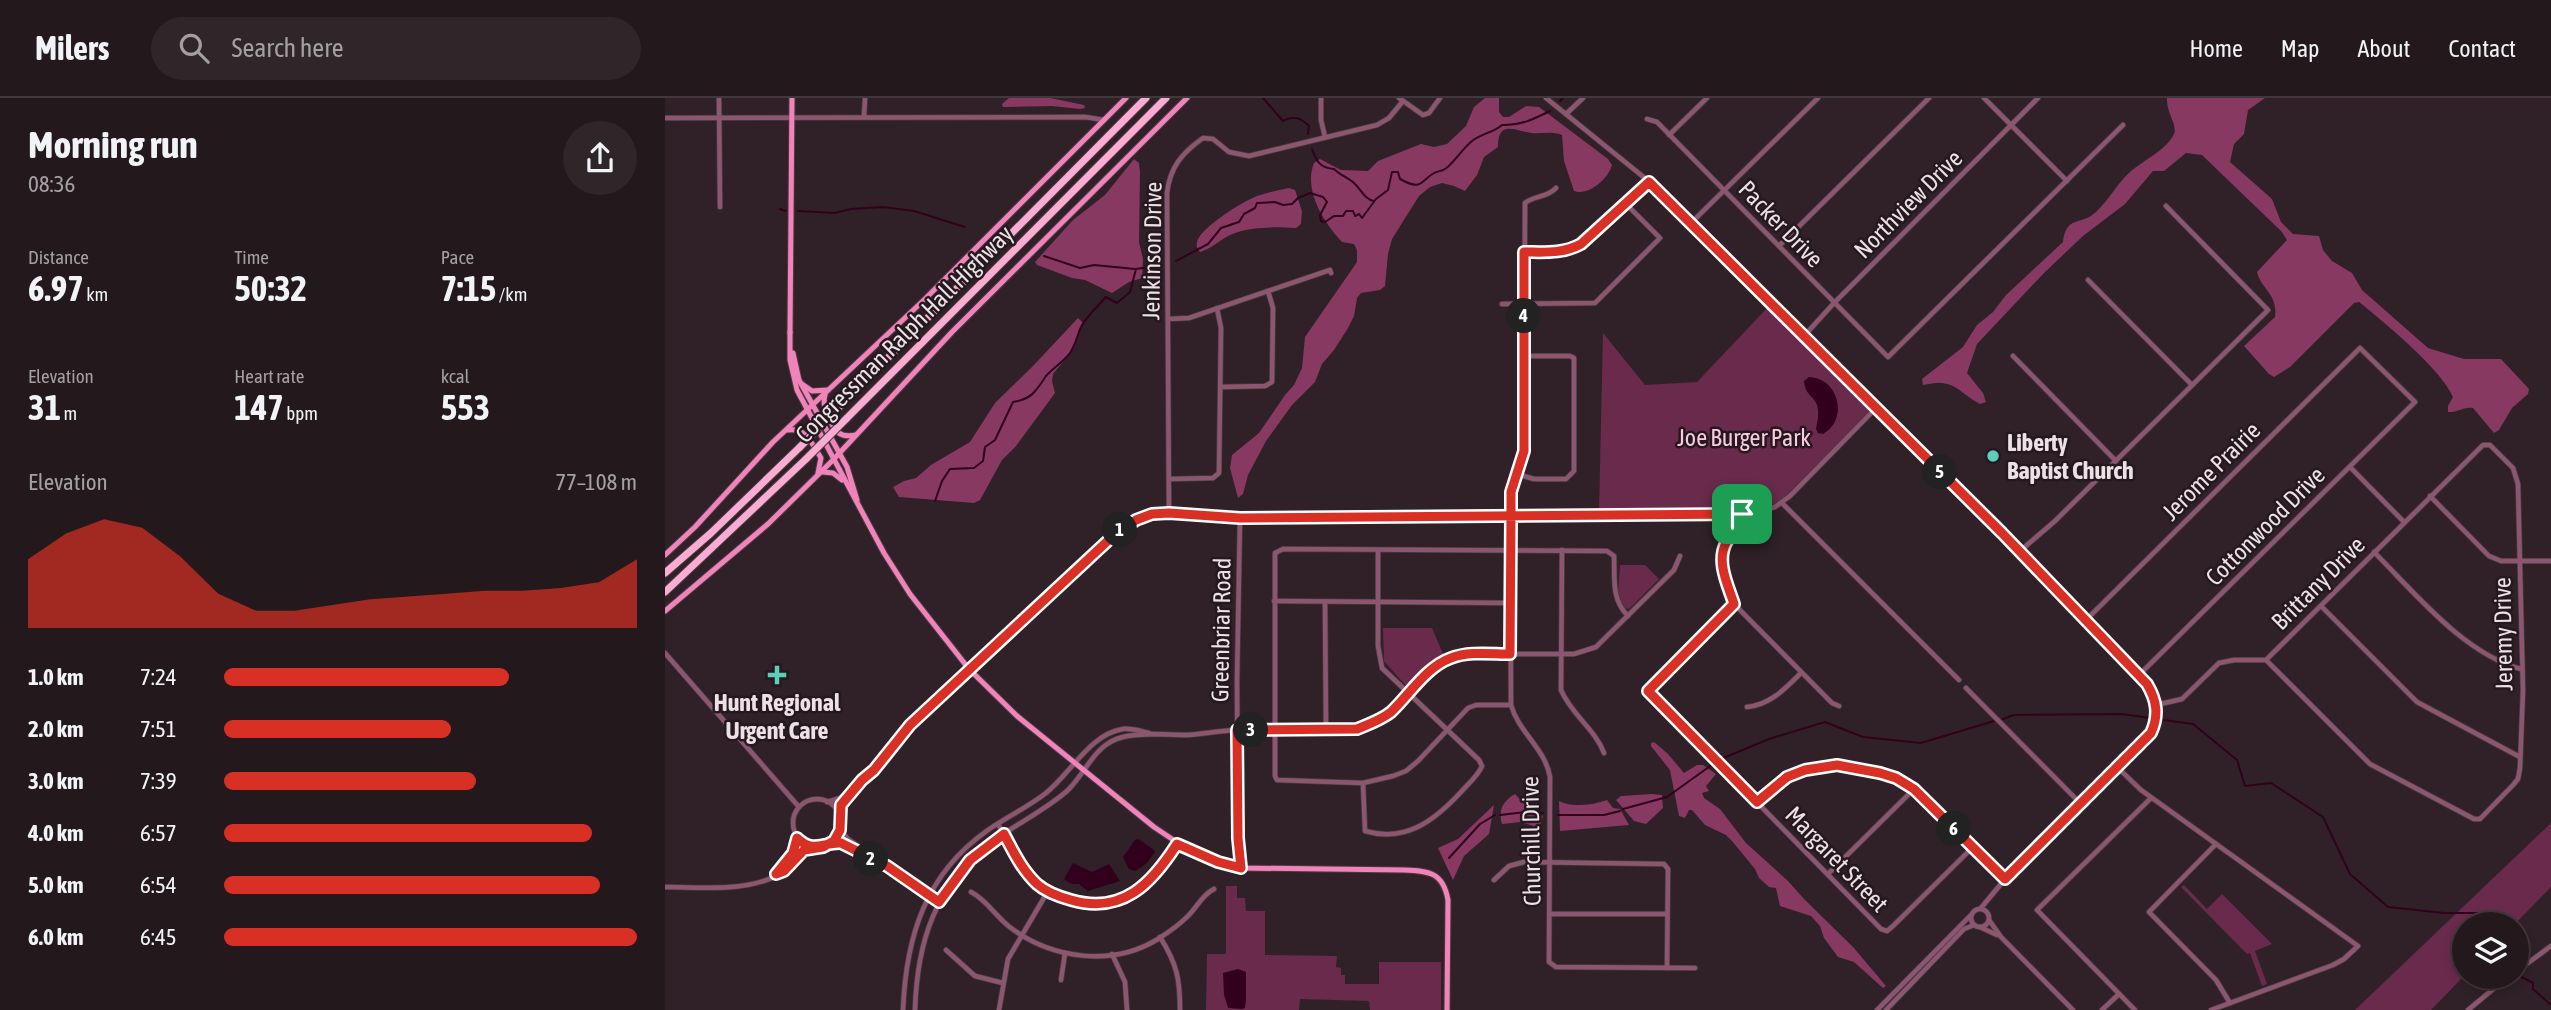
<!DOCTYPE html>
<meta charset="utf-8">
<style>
:root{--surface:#23191d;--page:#2f262a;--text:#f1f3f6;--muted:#a3a0a4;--line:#40383b;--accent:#d93025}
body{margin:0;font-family:"Asap Condensed",sans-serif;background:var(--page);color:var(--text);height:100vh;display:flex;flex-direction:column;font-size:26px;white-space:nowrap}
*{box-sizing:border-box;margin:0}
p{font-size:23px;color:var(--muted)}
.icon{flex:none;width:38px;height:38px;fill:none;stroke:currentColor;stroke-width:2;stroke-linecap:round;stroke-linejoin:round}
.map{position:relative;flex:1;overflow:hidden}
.sheet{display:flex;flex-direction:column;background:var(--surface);width:665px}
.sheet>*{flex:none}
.buttons{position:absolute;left:1787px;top:814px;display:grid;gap:14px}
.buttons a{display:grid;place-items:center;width:77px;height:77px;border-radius:50%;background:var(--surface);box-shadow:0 4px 10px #0003,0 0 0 2px var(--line);font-size:35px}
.pin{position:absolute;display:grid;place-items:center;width:60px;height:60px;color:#fff;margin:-30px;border-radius:14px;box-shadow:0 4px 10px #0006}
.km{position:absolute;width:35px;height:35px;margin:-18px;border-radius:50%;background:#222;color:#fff;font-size:19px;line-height:35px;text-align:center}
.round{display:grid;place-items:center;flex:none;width:74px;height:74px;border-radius:37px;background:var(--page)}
.overview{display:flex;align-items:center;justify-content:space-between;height:119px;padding:0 28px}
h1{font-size:38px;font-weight:700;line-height:52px}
.stats{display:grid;grid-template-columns:repeat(3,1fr);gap:10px;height:119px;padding:7px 28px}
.stats div{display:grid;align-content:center}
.stats b{font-size:35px;font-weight:700}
.stats small{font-size:19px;font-weight:400}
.stats p{font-size:19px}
.chart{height:196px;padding:14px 28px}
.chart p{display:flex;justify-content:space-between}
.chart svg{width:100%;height:126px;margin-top:7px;fill:var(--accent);opacity:.7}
ul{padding:0 28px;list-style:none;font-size:23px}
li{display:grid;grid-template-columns:112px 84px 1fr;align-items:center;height:52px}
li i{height:18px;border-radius:9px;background:var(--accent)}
header{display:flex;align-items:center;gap:42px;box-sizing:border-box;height:98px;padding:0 35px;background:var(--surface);border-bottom:2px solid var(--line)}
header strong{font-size:33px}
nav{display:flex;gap:38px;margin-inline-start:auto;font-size:24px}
.search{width:490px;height:63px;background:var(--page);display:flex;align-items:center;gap:18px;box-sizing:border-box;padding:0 24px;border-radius:38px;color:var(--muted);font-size:26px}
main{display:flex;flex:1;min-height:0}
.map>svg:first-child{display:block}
.green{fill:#692a4b}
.forest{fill:#873962}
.water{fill:#32001d}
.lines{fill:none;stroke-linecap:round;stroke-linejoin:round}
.stream{stroke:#32001d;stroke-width:2}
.minor-casing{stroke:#493c42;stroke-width:6}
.major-casing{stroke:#493c42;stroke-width:7}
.highway-casing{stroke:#493c42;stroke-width:9}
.minor{stroke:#8c5670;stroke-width:4.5}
.major{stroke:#f282ba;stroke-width:5}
.highway{stroke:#fdabd2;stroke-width:7}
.highway-bridge-casing{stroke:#493c42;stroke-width:9;stroke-linecap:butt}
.highway-bridge{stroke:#fdabd2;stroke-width:7}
.route-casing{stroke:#fff;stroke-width:14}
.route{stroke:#d93025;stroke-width:9}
.poi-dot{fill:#5cceba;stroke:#25181e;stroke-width:2.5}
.labels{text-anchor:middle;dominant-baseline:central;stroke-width:5;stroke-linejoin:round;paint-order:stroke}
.street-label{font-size:24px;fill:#ebe2e6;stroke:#25181e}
.park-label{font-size:24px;fill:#facbe0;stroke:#25181e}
.poi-label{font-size:24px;font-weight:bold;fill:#ebe2e6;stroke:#25181e;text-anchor:start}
</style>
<header>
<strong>Milers</strong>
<div class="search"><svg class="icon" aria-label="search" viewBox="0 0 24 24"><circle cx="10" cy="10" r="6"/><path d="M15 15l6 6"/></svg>Search here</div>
<nav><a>Home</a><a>Map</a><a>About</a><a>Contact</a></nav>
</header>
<main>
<section class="sheet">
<div class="overview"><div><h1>Morning run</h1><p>08:36</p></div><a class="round"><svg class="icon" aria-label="share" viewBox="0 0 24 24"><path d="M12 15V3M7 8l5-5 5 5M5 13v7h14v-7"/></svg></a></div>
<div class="stats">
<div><p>Distance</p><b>6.97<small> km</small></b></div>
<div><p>Time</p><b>50:32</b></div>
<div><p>Pace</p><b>7:15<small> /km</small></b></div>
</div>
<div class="stats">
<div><p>Elevation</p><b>31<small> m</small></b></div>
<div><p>Heart rate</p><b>147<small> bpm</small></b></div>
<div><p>kcal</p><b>553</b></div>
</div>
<div class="chart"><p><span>Elevation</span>77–108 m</p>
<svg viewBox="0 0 160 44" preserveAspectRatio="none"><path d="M0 44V20L10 11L20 6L30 9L40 19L50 32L60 38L70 38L80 36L90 34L100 33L110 32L120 31L130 31L140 30L150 28L160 20V44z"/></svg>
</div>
<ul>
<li><b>1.0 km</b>7:24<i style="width:69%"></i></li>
<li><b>2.0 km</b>7:51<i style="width:55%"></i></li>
<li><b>3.0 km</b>7:39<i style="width:61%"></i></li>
<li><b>4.0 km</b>6:57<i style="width:89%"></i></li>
<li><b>5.0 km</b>6:54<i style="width:91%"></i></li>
<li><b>6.0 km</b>6:45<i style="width:100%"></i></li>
</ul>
</section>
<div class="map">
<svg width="1886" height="912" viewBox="0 0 1886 912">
<rect width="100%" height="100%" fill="#2f2127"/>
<g class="green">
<path d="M1105 207 1202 304 1204 314 1124 396 1105 409 1085 413H934L938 235 980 287 1032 284Z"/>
<path d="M955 467H980L994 481 964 511 959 510 953 494Z"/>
<path d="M718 530H767L779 558 742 589 719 563Z"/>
<path d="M1886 725V789L1850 826H1799V878L1766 912H1690Z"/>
<path d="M1519 787 1542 811 1557 796 1607 846 1590 853 1602 886 1597 888 1585 855 1582 856 1516 789Z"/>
<path d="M561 788H572V800H580L581 813H600V857L672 858 671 869 676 870V877H680V886H714V864H776V912H705L704 903 635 901 634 912H541L542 856H561Z"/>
</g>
<g class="forest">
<path d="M344 0H385L419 7 420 10 415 11 387 8 338 9 337 6Z"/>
<path d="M820 0H834V14L838 19H844L861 8 874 9 943 61 947 67C943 81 924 98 909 93L899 63 897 37C886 33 878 36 867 35 850 33 833 21 833 49L819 59 812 77 800 93 789 88 777 85 765 89 754 98 727 141 723 156 720 188 715 192 696 195 692 200 689 218 683 230 669 252 657 266 650 284 627 307 601 343 583 377 578 396 573 400 565 370 567 357 594 335 620 297 629 287 637 270 640 239 692 164V152L689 146 677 144C659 125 638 92 649 65L655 61 676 72 703 73 713 63 756 46 769 49 782 46 801 28 809 9Z"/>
<path d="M1502 0H1600L1583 12 1579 36 1569 46 1565 64 1607 101 1616 124 1628 136 1654 138 1658 152 1667 163 1687 175 1697 192 1763 250 1799 261H1836L1864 291 1863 296 1847 310 1834 332 1829 335 1808 310C1799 308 1792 315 1783 314V308L1788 299C1777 272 1719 224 1694 204L1689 205 1625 269 1609 279 1604 276 1579 248 1610 219C1613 196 1596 191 1592 174L1622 142 1617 134 1537 57 1521 55 1499 73H1488L1460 106 1418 138 1379 175 1312 246 1302 275 1318 295 1321 304 1315 306C1290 292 1290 280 1258 287L1257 281 1298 249 1312 227 1328 214 1341 197 1398 144C1401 117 1416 128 1431 114 1444 102 1451 87 1463 76 1476 63 1501 53 1509 36 1513 28 1501 14 1502 0Z"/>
<path d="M469 61 474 65 475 74 474 144 478 161 477 180 464 184 447 195 420 182 407 180 372 167 370 164 408 122 440 97Z"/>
<path d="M624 90 630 92 637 113 636 126 631 130C610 129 584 128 565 137 555 142 546 151 535 154 532 150 531 149 532 144 534 131 578 103 592 98 602 95 613 92 624 90Z"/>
<path d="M413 220 418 225 409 250 388 276 387 283 390 295 351 348 337 362 315 402 309 405 234 399 228 389 239 383 251 380 266 367 305 344 330 305 368 268Z"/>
<path d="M989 644 1003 656 1019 675 1032 667H1038L1051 676 1041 688 1044 693 1037 695 1039 700 1055 711 1081 745 1123 783 1140 802 1188 849 1221 888 1218 890 1189 864 1173 859 1159 840 1155 828 1146 818 1115 808 1111 790 1104 789 1094 780 1090 771 1067 743 1061 737 1040 727 1027 712H1024L1020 720 1014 718 1005 672 986 648V645Z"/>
<path d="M850 696 863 710 878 718 874 730 856 724 837 726C833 712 838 703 850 696Z"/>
<path d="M987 696 997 697 998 710 981 726 969 723 951 702 956 698Z"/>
<path d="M942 702 948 710 955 711 964 727 895 733 894 703C909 710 927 707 942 702Z"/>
<path d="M829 707 824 736 799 758 788 782 773 750 793 741Z"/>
</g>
<g class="water">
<path d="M1144 279C1174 280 1184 322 1158 336L1153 335 1151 331C1160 295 1141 305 1139 283Z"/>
<path d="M473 741 488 751 490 754 481 766 470 773 464 771 458 759 470 742Z"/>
<path d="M408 765 427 774 444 766 455 783 423 793 414 786H406L399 781Z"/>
<path d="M573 871 581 874V901L580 910 577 911 563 910 559 897 558 875Z"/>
</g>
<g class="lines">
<g class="stream">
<path d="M598 0 618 23C629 17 636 20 644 28L643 36"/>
<path d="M895 3 898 0"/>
<path d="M647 51C651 63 655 70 669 71 675 77 682 79 688 84 696 91 699 101 709 103"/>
<path d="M115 111 121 113"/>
<path d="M133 113 170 115 186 111 218 109 249 113 300 129"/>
<path d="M379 158 415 170 429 167 470 171"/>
<path d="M511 163 543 146 556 130 574 124 579 116 590 110 592 105 610 104 618 107 627 106 633 100 645 95 658 99 662 104 655 117 656 123 660 124 669 118H678L681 113H688L690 118 694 116 697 120 711 101 723 92 727 74H733L735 81C757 93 754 84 769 75 773 73 777 73 780 71 787 67 799 49 807 43 817 35 828 35 837 27 855 28 869 21 885 13"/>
<path d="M270 403 277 383 285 371 309 370 318 363 320 349 330 342 348 304C367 301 371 293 381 278 388 270 398 264 405 255 411 246 412 238 416 229 421 219 433 208 441 199L452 205 465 194 471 171 491 168"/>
<path d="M1338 621 1349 617 1457 616 1485 620"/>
<path d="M1499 622 1528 626 1572 662 1580 688 1606 685 1658 719 1685 776 1723 809 1779 815H1817L1819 826"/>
<path d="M1056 661 1104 641 1160 624 1198 639 1256 645 1329 623"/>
<path d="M958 711 1002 699 1048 666"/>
<path d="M835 717 861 714 878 715"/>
<path d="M893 717H939L955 713"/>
<path d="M784 760 815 726 830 717"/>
<path d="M1853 877 1868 885V891L1886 907"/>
</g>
<defs>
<g id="minor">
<path d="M54 0 55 109"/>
<path d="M656 0V22L660 39"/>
<path d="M734 0 758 17 764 15 775 0"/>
<path d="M881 0 981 81 1337 435 1484 590C1493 607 1494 623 1482 639L1340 781 1316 810"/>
<path d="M1319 0 1402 83"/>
<path d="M901 16 918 0"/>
<path d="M199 19 200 0"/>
<path d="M0 20 420 19 439 22"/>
<path d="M982 21 992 24 1223 259 1458 27"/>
<path d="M1004 37 1042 0"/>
<path d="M891 90C882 100 870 97 860 105L859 349 845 401 846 607C854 635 880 650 885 679L884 864 891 869 1030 870"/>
<path d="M967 98 981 81"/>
<path d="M1026 125 1153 0"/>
<path d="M1114 148 1264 0"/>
<path d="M859 154C879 154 898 156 916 146L984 84"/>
<path d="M1423 182 1527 287"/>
<path d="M837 206 930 205 995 140 960 105"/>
<path d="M503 221 524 220 665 172 666 175"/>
<path d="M1139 238 1169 205 1373 0"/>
<path d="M1348 258 1451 363"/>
<path d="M556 289 600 288 607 284 608 210 603 193"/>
<path d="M1685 369 1739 424"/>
<path d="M852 376 869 381H901L909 373V260L905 258H859"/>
<path d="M504 381 548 380 554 375 556 230 552 210"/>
<path d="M1765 398 1824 458 1836 463H1886"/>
<path d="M1117 405 1294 582"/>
<path d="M504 415 502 95C505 69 517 55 538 40L548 41 564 54 584 58 712 27 724 20 738 3"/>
<path d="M1077 416 1074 427 1060 446 1057 459 1069 506 1167 605 1174 608"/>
<path d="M575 420 572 583 573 740 576 770"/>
<path d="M897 452 896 592C906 616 930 631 939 655"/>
<path d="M1355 453 1390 423 1603 212 1501 108"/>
<path d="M1709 454C1750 495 1799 556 1856 571"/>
<path d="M609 503 846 505"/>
<path d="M660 504 661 632"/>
<path d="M1069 506 983 593 1216 831 1222 833 1228 828 1308 749"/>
<path d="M1656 508 1752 604 1855 659"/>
<path d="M1421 522 1695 250 1750 304 1474 577"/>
<path d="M0 555 134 709"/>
<path d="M1301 590 1415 705"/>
<path d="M846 607H811L803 610 753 663 741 673 728 678 698 685 612 682 610 678V455L618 451 942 453 949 458C950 481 946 501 963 518"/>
<path d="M1491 607 1517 601 1554 565 1569 562H1601L1818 347H1825L1848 370 1853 386 1858 592 1855 670 1853 681 1848 687 1815 721H1809L1705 666 1601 562"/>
<path d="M1082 609C1105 607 1121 590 1136 575"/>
<path d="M1452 669 1476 692 1693 848 1679 861 1668 867 1546 912"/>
<path d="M698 685 700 733C741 745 770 722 796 694 803 686 813 678 817 668L814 662 717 570 713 548V452"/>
<circle cx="152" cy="725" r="24"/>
<path d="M162 704 175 700 209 672 245 627 448 438C488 406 527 415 575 420L1091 415 1110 409 1125 398 1211 310"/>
<path d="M1092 704 1122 679 1140 672 1172 667 1215 675 1231 680 1249 691 1340 781"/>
<path d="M174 715 176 707 195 686"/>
<path d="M333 726C344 746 354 767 371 784 381 794 396 800 409 803 459 816 487 784 512 746"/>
<path d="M175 732 183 741 274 804"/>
<path d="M166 745 181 746 212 763"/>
<path d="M1551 746 1484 814 1551 882 1565 905"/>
<path d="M112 775 128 755 132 740"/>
<path d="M1163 776 1249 691"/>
<path d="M829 782 844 768 859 764 999 766 1003 771 1002 870"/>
<path d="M0 789C39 789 84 795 119 774 130 766 134 754 147 749"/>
<path d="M306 794C322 802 331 819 346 830 387 861 448 869 493 841 504 834 514 827 523 818 533 808 537 797 549 791"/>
<circle cx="1315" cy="820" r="9"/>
<path d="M885 816H1002"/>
<path d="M1324 822 1336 839 1408 912"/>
<path d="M1315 829 1332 837"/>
<path d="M495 839C512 866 515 881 515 912"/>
<path d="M281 852 310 878 338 885"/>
<path d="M447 856 460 884 462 912"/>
<path d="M1852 873 1886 848"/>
<path d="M396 882 400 855"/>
<path d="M238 912C241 839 260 776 323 732 342 719 363 709 381 695 406 675 425 636 458 631 466 630 475 633 484 635"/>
<path d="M250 912C252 844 270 787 327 744 351 726 379 713 402 693 421 675 430 645 458 639 477 634 501 637 522 637 539 636 557 632 575 632 614 632 653 635 692 631L709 625 724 615 764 573 775 564 788 559 807 556H909L931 549 1009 472 1015 458"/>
<path d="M334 912 343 861 383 793"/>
<path d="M1212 912 1305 818"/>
<path d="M1221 912 1299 831 1309 827"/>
<path d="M1437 912 1454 896"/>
<path d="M1470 912 1372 812 1486 700"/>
<path d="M1803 912 1844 878"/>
</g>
<g id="major">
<path d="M125 234V262L132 292 219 455 245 496 304 571 352 618 489 729 528 755 576 770 739 772C764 773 778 774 783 802L782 912"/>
<path d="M125 235 127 0"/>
<path d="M128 255 134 282 182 369 192 402"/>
<path d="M137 286 147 293 163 292"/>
<path d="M160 297C156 308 166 328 174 335 179 339 186 338 191 337"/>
<path d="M123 332C141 329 147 346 156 360L153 375"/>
<path d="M158 374 168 375 177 382"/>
<path d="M0 457 30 429 108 344 260 201 461 0"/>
<path d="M0 513 103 426 168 362 287 234 522 0"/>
</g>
<g id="highway">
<path d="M176 307 481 0"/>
<path d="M181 321 501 0"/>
<path d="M0 475 46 435 135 349"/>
<path d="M0 494 141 361"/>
</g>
</defs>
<use href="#minor" class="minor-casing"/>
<use href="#major" class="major-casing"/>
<use href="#highway" class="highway-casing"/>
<use href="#minor" class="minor"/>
<use href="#major" class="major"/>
<use href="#highway" class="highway"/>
<defs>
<g id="highway-bridge">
<path d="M135 349 176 307"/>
<path d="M141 361 181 321"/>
</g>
</defs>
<use href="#highway-bridge" class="highway-bridge-casing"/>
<use href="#highway-bridge" class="highway-bridge"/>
</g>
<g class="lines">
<defs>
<path id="route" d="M1077 416 575 420 504 415 487 416 471 422 448 438 245 627 209 672 197 682 176 707 175 732 169 743 158 749 139 752 119 773 111 776 128 755 132 740C148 756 158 744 176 745L222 768 274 804 305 762 339 736C348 753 357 772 372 786 381 794 395 799 406 802 458 817 487 785 512 746L553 764 576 770 573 740 572 632 692 631C704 626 716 622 726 614 745 596 761 569 786 560 804 553 826 556 845 556L846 418V394L859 353V154C879 154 898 156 916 146L984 84 1337 435 1482 586C1492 603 1494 617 1486 635L1340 781 1249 691 1231 680 1215 675 1172 667 1140 672 1122 679 1092 704 983 593 1069 506C1063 487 1051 464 1061 445 1067 434 1074 429 1077 416"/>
</defs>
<use href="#route" class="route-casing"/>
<use href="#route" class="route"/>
</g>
<g class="poi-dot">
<circle cx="1328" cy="358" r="7"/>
<path d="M108.5 566.5h7v7h7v7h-7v7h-7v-7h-7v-7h7z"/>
</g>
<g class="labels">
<g class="street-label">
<text transform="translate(1243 106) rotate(-45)">Northview Drive</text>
<text transform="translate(1116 126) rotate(46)">Packer Drive</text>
<text transform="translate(487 153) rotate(-89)">Jenkinson Drive</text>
<text transform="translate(239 236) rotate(-45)">Congressman Ralph Hall Highway</text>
<text transform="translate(1546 373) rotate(-45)">Jerome Prairie</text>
<text transform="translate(1600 428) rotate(-45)">Cottonwood Drive</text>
<text transform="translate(1653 485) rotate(-45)">Brittany Drive</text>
<text transform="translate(556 532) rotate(-89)">Greenbriar Road</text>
<text transform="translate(1838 536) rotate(-91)">Jeremy Drive</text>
<text transform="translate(866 743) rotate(-91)">Churchill Drive</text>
<text transform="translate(1172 761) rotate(46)">Margaret Street</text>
</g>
<g class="park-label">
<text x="1079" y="339">Joe Burger Park</text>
</g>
<g class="poi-label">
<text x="1342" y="344">Liberty<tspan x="1342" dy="28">Baptist Church</tspan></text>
<text x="112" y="604" text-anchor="middle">Hunt Regional<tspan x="112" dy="28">Urgent Care</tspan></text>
</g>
</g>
</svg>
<div class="buttons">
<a><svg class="icon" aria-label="layers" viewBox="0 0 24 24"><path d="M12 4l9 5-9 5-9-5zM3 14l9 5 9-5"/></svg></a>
</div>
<div class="pin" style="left:1077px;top:416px;background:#1e9e55"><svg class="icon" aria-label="arrive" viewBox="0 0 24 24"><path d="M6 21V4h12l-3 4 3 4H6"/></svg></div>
<b class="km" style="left:455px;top:432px">1</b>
<b class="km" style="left:206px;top:761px">2</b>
<b class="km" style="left:586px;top:632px">3</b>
<b class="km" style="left:859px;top:218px">4</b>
<b class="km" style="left:1275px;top:374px">5</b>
<b class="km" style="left:1289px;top:731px">6</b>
</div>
</main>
